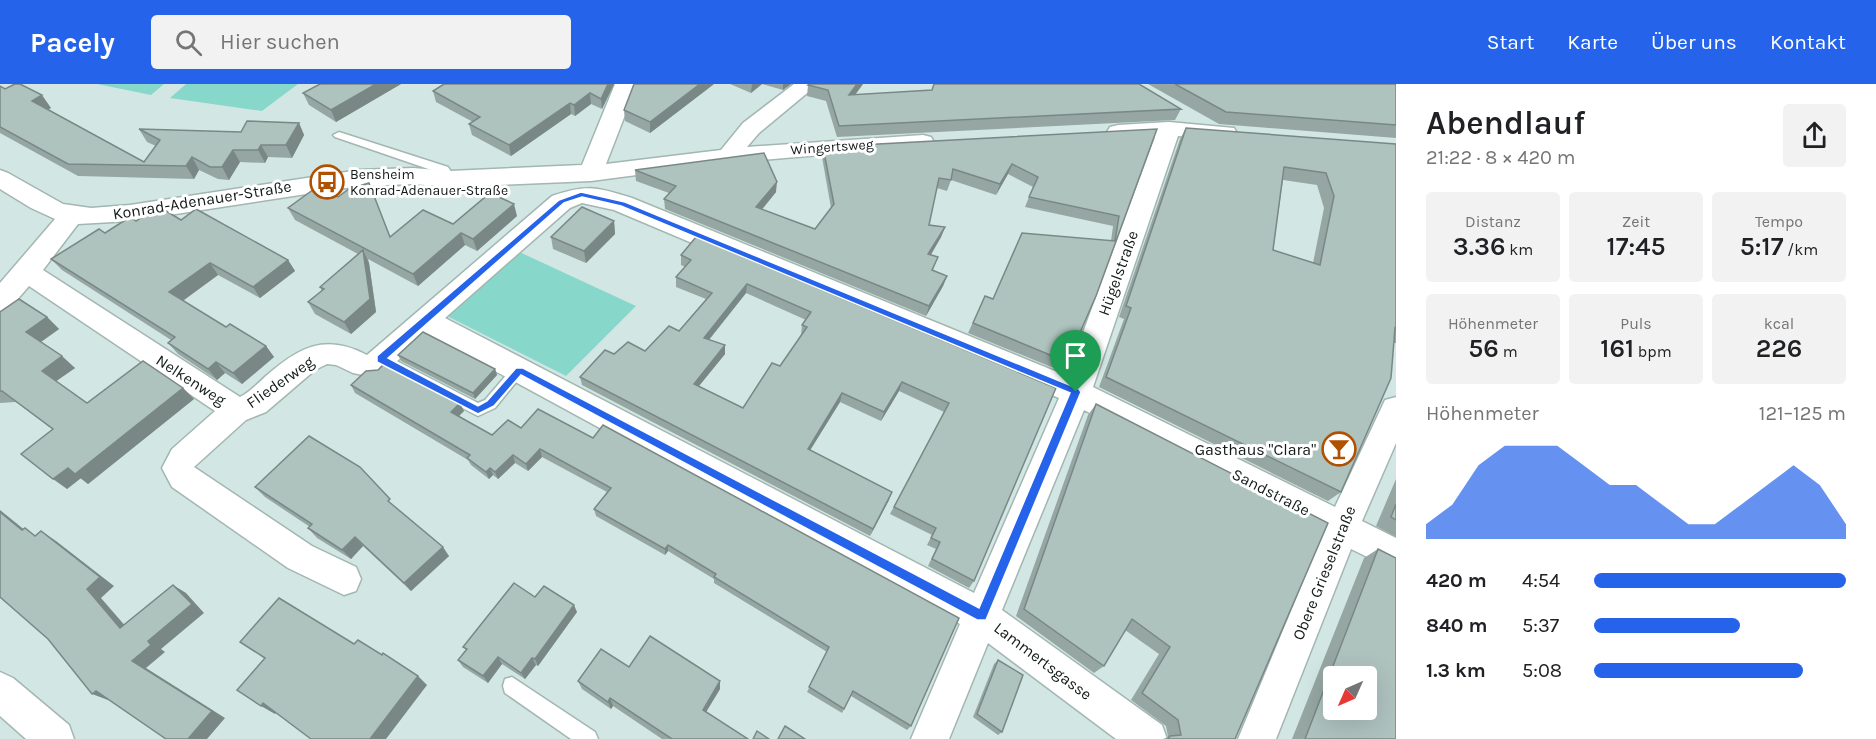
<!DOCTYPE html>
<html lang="de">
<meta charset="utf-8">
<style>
:root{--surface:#fff;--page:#f2f2f2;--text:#202124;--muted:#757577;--accent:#2563eb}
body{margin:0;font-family:Karla,sans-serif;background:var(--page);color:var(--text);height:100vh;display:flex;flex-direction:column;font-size:22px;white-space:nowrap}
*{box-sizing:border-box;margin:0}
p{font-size:20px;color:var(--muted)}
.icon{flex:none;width:33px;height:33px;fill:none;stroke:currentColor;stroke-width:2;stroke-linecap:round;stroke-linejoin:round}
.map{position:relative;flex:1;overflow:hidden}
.side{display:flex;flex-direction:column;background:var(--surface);width:480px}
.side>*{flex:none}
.needle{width:39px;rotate:225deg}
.tools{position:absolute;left:1323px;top:582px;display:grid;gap:12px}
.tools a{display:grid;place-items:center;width:54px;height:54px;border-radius:6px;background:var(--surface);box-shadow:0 6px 24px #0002;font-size:30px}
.pin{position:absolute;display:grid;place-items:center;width:51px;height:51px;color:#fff;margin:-62px -26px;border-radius:50% 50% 50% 0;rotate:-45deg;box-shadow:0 0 6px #0007}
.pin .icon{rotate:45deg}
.round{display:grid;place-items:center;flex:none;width:63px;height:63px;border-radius:6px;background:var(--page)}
.headline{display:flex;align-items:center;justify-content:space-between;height:102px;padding:0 30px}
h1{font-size:33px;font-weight:600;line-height:45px}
.stats{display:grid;grid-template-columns:repeat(3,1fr);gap:9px;height:102px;padding:6px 30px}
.stats div{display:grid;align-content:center;border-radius:6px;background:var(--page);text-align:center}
.stats b{font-size:26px;font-weight:600}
.stats small{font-size:16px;font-weight:400}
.stats p{font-size:16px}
.chart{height:168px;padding:12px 30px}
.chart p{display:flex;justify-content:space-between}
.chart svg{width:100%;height:108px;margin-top:6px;fill:var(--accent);opacity:.7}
ul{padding:0 30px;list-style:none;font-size:20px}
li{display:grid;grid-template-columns:96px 72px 1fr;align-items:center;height:45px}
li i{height:15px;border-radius:8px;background:var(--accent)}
header{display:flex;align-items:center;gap:36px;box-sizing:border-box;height:84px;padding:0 30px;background:var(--accent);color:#fff}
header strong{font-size:28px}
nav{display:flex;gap:33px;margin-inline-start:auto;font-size:21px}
.search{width:420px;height:54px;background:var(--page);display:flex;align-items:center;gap:15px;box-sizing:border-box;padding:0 21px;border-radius:6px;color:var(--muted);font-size:22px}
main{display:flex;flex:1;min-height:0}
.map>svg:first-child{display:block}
.green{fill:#87d8cb}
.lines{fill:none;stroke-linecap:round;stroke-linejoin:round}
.service-casing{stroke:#a2b6b2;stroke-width:3}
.minor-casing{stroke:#a2b6b2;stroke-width:3}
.service{fill:#fff;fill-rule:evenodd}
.minor{fill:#fff;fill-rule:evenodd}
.wall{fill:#96a7a3;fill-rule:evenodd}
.shaded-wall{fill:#7a8885}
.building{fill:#aec2be;stroke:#7a8885;stroke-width:1.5;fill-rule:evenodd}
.route{fill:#2563eb;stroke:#fff;stroke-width:1.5;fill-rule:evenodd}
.labels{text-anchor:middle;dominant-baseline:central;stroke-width:6;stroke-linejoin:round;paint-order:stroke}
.far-street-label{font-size:14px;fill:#121a18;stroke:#fff}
.far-poi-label{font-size:14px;fill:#121a18;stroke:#fff;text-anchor:start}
.street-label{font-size:16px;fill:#121a18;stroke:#fff}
.poi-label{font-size:16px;fill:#121a18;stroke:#fff;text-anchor:end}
</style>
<header>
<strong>Pacely</strong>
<div class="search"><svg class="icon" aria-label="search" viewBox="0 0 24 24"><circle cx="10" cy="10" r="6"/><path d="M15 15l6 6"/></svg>Hier suchen</div>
<nav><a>Start</a><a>Karte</a><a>Über uns</a><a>Kontakt</a></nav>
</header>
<main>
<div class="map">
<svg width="1396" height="655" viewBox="0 0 1396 655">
<rect width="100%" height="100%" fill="#d2e7e3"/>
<g class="green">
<path d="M97 0H164L151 11Z"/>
<path d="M186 0H298L262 27 170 14Z"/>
<path d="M515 166 636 222 566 292 449 233V224Z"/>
</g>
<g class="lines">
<defs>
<g id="service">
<path d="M339 48 448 83 456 95 450 99 446 98 440 89 335 53 333 51Z"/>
<path d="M381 269 478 319 485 316 514 282H524L526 286 495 324 478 332 376 279 374 275 376 271Z"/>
<path d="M512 593 595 648 598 655H571L505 609 503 602 505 595Z"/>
</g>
<g id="minor">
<path d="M615 0H637L606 80 721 66 743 39 794 0H818L759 49 747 63 923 51 931 53 934 58 931 63 923 65 842 69 728 79 591 97 450 103 413 100 359 102 130 137 78 140 43 186 240 313C250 308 258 299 266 292 299 263 325 249 367 271L552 112C588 100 596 103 632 114L1067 292 1155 53 1118 55 1110 53 1107 48 1110 43 1118 41 1169 38 1234 44 1237 49 1234 54 1226 56 1178 52 1093 303 1335 423 1385 316 1396 313V359L1362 437 1396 454V487L1351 465 1276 655H1238L1323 450 1084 326 1002 526 1162 641 1167 655H1116L988 559 949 655H911L960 540 427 250 383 290 373 293 353 289 336 281 327 280 315 286 266 328 246 336 194 383 312 462 356 483 361 495 356 507 344 511 288 484 172 403 162 384 172 365 215 327 29 202 10 224 0 227V199L55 135 31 124 0 105V86L8 89 63 120 91 124 130 121 359 86 413 84 450 87 582 81ZM582 119 614 126 1059 314 974 509 445 234 570 124Z"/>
<path d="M0 588 13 594 69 641 74 655H26L0 632Z"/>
</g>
</defs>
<use href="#service" class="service-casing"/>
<use href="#minor" class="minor-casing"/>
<use href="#service" class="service"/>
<use href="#minor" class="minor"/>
</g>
<g class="wall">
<path d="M320 0H401L336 38 309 21 303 9Z"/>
<path d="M444 0H614L602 25 591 20 575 32 571 30 511 72 472 51 469 40 473 38 436 18 433 7Z"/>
<path d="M714 0 650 49 625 37 624 26Z"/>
<path d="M730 0H791L783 6 762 0 751 9Z"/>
<path d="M863 0 856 10 1181 25 1175 36 837 53 826 17 807 12 808 1Z"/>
<path d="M1148 0H1396V54L1219 40Z"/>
<path d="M0 2 51 24 48 25 144 78 156 62 147 58 139 45 241 48 299 39 304 51 292 74 268 73 265 79 240 78 229 96 218 95 199 86 194 95 78 92 0 49Z"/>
<path d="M1186 44 1396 60V259H1394L1341 408 1328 417 1099 303 1124 235 1119 233 1180 55ZM1283 96 1317 101 1324 124 1313 179 1273 166Z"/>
<path d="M1157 45 1096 212 1067 278 1061 287 968 249 985 212 993 215 1111 157 1113 142 1025 123 1033 103 1008 90 996 111 951 96 947 107 937 104 929 141 945 143 941 153 931 171 938 173 933 186 947 192 943 202 926 232 665 125 664 115 669 109 636 97 635 86 776 108 762 125 815 145 831 124 822 73 823 63Z"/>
<path d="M288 124 391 153 453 140 517 132 477 167 465 161 418 202 368 175 369 179 376 228 351 250 315 230 308 218 322 207 320 203 358 170 295 136Z"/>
<path d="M181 136 288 176 295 187 260 214 218 191 183 217 226 243 266 262 274 273 242 300 225 289 217 296 178 270 168 259 171 256 62 186 51 175 105 149 136 137Z"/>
<path d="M614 137 615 150 586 179 553 165 551 153Z"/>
<path d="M681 171 1056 304 974 497 969 504 928 482 936 465 927 461 932 451 890 430 944 328 899 307 881 337 840 318 810 366 889 416 870 452 582 301 580 293 614 270 645 267 679 247 706 215 676 203V193L685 183 681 181ZM746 209 806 236 802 241 801 251 780 282 743 324 699 302 725 270V261L709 256Z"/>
<path d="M0 228 47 233 59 245 41 258 75 284 56 297 87 319 183 304 194 315 88 400 81 394 67 405 53 346 16 318 0 319Z"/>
<path d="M398 271 495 285 497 291 475 315 401 277Z"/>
<path d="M351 301 464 327 459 332 492 351 521 344 593 354 603 341 911 642 907 646 851 612 842 629 807 608 827 568 714 499V495L668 467 665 471 596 432 594 425 607 408 542 373 528 387 515 379 498 395 493 391 489 395 471 381 468 376 355 309Z"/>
<path d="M1096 320 1235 655H1163L1168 653 1166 642 1131 616 1159 570 1125 546 1104 582 1094 589 1016 532 1088 331Z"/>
<path d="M1396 395V453L1376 442Z"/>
<path d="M255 403 395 423 449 472 411 507 363 462 351 475 317 454 308 444 310 443 265 413Z"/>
<path d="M1378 465 1396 655H1292L1364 474Z"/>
<path d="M535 513 577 528 538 582 536 581 525 595 502 580 488 599 463 583 458 576 466 566 463 563Z"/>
<path d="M998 576 1002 648 998 651 973 633 994 580Z"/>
<path d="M629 583 720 597V605L706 628 748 655H662L613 622 611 625 582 605 578 597Z"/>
</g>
<g class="shaded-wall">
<path d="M376 0H401L336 38 331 26Z"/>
<path d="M608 0H614L602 25 601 15Z"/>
<path d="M700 0H714L650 49V38Z"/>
<path d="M752 0H762L751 9Z"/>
<path d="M783 0H791L783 6Z"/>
<path d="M857 0H863L847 21 849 11Z"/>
<path d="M590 9 591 20 575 32 574 21Z"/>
<path d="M42 11 51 24 42 29 32 17Z"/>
<path d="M570 19 571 30 511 72 509 61Z"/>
<path d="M299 39 304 51 292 74 286 61Z"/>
<path d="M261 61 268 73 265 79 258 66Z"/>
<path d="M233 66 240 78 229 96 222 83Z"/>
<path d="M192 73 199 86 194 95 186 82Z"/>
<path d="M1012 80 1008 90 996 111 1000 100Z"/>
<path d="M777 98 776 108 756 133V123Z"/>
<path d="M514 120 517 132 477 167 473 155Z"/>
<path d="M614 137 615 150 586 179 584 167Z"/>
<path d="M945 143 941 153 925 180 928 170Z"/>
<path d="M461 149 465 161 418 202 413 190Z"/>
<path d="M363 166 369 179 376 228 351 250 344 238Z"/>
<path d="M288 176 295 187 260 214 253 203Z"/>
<path d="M210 179 218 191 178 220 169 208Z"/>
<path d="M947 192 943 202 926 232 929 222Z"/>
<path d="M747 200 746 209 703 263 704 254Z"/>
<path d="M47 233 59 245 38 260 26 248Z"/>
<path d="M725 261V270L694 308V300Z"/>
<path d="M266 262 274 273 242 300 233 289Z"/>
<path d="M62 272 75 284 55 298 42 287Z"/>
<path d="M216 278 225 289 217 296 208 285Z"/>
<path d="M495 285 497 291 475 315 473 309Z"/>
<path d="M902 298 899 307 881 337 884 328Z"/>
<path d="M183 304 194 315 88 400 75 390Z"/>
<path d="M842 309 840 318 806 373 808 365Z"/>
<path d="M460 319 464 327 455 336 451 328Z"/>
<path d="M540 365 542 373 528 387 526 380Z"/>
<path d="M513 371 515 379 498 395 495 388Z"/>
<path d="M68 384 81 394 67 405 53 395Z"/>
<path d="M490 384 493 391 489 395 486 388Z"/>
<path d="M892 408 889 416 870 452 873 445Z"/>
<path d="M0 426 37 456 22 446 0 428Z"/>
<path d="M41 447 56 457 114 502 101 514 134 552 120 544 87 505Z"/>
<path d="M355 453 363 462 351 475 342 466Z"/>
<path d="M668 461V467L665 471V465Z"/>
<path d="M443 463 449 472 411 507 404 499Z"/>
<path d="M173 501 186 509 204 529 161 565 165 568 146 584 225 634 207 655H188L132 577 148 557Z"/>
<path d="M574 521 577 528 538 582 535 575Z"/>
<path d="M498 573 502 580 488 599 483 592Z"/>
<path d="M532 574 536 581 525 595 521 589Z"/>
<path d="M418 592 427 601 386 655H370Z"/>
<path d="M720 597V605L703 633V626Z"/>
<path d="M96 607 111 614 108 616 92 610Z"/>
<path d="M610 614 613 622 611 625 608 618Z"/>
<path d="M263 619 277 628 275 630 261 622Z"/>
</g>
<g class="building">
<path d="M15 0H20L42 11 32 17 144 78 160 56 139 45 241 48 247 37 299 39 286 61H261L258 66H233L222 83H210L192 73 186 82 68 80 0 43V2L5 5Z"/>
<path d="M320 0H376L331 26 303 9Z"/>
<path d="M444 0H608L601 15 590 9 574 21 570 19 509 61 469 40 480 33 433 7Z"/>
<path d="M634 0H700L650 38 624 26Z"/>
<path d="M810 0H857L849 11 932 6 934 0H1139L1181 25 839 42 828 6 808 1Z"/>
<path d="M1175 0H1396V41L1226 28Z"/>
<path d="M1186 44 1396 60V245L1395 244 1391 294 1341 408 1106 293 1131 224 1126 222ZM1284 83 1326 89 1334 112 1320 181 1273 166Z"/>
<path d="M1157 45 1096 212 1067 278 973 239 985 212 993 215 1022 149 1115 157 1119 132 1029 113 1038 93 1012 80 1000 100 953 85 951 96 939 94 929 141 945 143 928 170 938 173 932 186 947 192 929 222 664 115 676 102 635 86 764 69 777 98 756 123 815 145 834 120 823 63Z"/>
<path d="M369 99 390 153 423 126 453 140 490 109 514 120 473 155 461 149 413 190 288 124 314 105 329 112 332 110 338 113 349 105Z"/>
<path d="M158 122 181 136 196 125 288 176 253 203 210 179 169 208 226 243 230 240 266 262 233 289 216 278 208 285 168 259 175 253 51 175 99 145 105 149 130 133 136 137Z"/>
<path d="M582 123 614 137 584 167 551 153Z"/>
<path d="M696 153 1056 304 974 497 932 475 940 458 931 454 936 444 894 423 949 319 902 298 884 328 842 309 808 365 892 408 873 445 580 293 605 266 614 270 628 258 645 267 669 242 679 247 712 209 676 193 691 176 681 171ZM747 200 811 228 802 241 807 243 780 282 772 279 743 324 694 300 725 261 704 254Z"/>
<path d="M363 166 370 215 344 238 308 218 324 205 320 203Z"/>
<path d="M19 215 47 233 26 248 62 272 42 287 87 319 143 277 183 304 75 390 68 384 53 395 21 370 53 345 2 307H0V228Z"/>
<path d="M423 248 495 285 473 309 398 271Z"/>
<path d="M384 280 460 319 451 328 492 351 508 336 521 344 538 325 593 354 603 341 959 534 911 642 853 607 844 625 809 603 829 563 714 493 716 490 668 461 665 465 594 425 611 404 540 365 526 380 513 371 495 388 490 384 486 388 467 374 470 371 351 301 366 287 378 286Z"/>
<path d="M1096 320 1328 439 1235 655H1168L1170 652 1181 651 1178 636 1142 609 1170 563 1132 535 1104 582 1024 525Z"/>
<path d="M309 352 360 383 390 415 388 417 443 463 404 499 355 453 342 466 308 444 312 440 255 403Z"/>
<path d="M1396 420V436L1391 433Z"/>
<path d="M0 428 22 446 25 444 35 452 41 447 100 493 87 505 120 544 173 501 192 520 148 557 151 561 132 577 212 627 188 655H166L96 607 92 610 48 555 0 513Z"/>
<path d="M1378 465 1396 474V655H1305ZM1334 592H1366V626H1334Z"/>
<path d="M514 499 535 513 544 502 574 521 535 575 532 574 521 589 498 573 483 592 458 576 467 565 463 563Z"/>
<path d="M279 514 354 560 358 556 382 571 383 569 418 592 370 655H311L263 619 261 622 237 606 265 574 240 558Z"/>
<path d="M650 552 720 597 703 626 748 655H672L610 614 608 618 578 597 601 565 629 583Z"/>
<path d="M998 576 1023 591 1002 648 977 630Z"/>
<path d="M785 642 805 655H778Z"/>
<path d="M757 647 769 655H753Z"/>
</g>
<path class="route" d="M581 108 625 118 1079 305 1081 308 986 536H977L521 291 494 322 478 330 377 278V272L559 116ZM582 113 621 122 1070 309 979 524 523 284H516L487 317 478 322 388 274 564 119Z"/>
<defs>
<symbol id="bus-ring" viewBox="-11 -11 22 22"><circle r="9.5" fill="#fff" stroke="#af5101" stroke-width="1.5"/><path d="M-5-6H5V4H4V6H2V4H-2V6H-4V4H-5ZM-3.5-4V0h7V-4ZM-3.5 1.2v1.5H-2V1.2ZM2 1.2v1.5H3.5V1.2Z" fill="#af5101"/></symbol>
<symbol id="bar-ring" viewBox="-11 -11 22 22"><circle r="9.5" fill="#fff" stroke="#af5101" stroke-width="1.5"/><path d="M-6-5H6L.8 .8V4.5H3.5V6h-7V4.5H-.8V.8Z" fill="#af5101"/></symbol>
</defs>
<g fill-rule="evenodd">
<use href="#bus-ring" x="308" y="79" width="38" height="38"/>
<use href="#bar-ring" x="1320" y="346" width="38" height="38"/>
</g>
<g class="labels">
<g class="far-street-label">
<text transform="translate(832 63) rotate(-4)">Wingertsweg</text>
</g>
<g class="far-poi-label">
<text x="350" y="90">Bensheim<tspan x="350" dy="16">Konrad-Adenauer-Straße</tspan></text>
</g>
<g class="street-label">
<text transform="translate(202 116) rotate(-9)">Konrad-Adenauer-Straße</text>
<text transform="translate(1118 189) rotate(-70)">Hügelstraße</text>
<text transform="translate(191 296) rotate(33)">Nelkenweg</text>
<text transform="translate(280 298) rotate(-35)">Fliederweg</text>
<text transform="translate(1271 408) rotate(27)">Sandstraße</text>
<text transform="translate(1324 489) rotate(-68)">Obere Grieselstraße</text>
<text transform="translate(1043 577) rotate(37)">Lammertsgasse</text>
</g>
<g class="poi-label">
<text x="1316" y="365">Gasthaus "Clara"</text>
</g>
</g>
</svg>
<div class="tools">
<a><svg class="needle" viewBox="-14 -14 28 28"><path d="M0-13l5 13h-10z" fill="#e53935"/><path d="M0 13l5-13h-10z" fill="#757577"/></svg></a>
</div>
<div class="pin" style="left:1076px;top:308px;background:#1e9e55"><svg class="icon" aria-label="arrive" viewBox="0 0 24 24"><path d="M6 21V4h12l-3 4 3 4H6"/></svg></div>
</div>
<section class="side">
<div class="headline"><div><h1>Abendlauf</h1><p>21:22 · 8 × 420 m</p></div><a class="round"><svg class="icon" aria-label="share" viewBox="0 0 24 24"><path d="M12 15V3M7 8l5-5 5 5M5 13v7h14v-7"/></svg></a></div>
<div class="stats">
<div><p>Distanz</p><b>3.36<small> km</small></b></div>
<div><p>Zeit</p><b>17:45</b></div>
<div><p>Tempo</p><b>5:17<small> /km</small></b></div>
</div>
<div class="stats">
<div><p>Höhenmeter</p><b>56<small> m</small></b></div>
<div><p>Puls</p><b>161<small> bpm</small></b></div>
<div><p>kcal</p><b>226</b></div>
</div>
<div class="chart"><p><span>Höhenmeter</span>121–125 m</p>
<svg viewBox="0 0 160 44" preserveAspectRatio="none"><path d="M0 44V38L10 30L20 14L30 6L40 6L50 6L60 14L70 22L80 22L90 30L100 38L110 38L120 30L130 22L140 14L150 22L160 38V44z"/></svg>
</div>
<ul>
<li><b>420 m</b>4:54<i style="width:100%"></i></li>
<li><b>840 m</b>5:37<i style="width:58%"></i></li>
<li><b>1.3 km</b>5:08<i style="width:83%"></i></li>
</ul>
</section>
</main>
